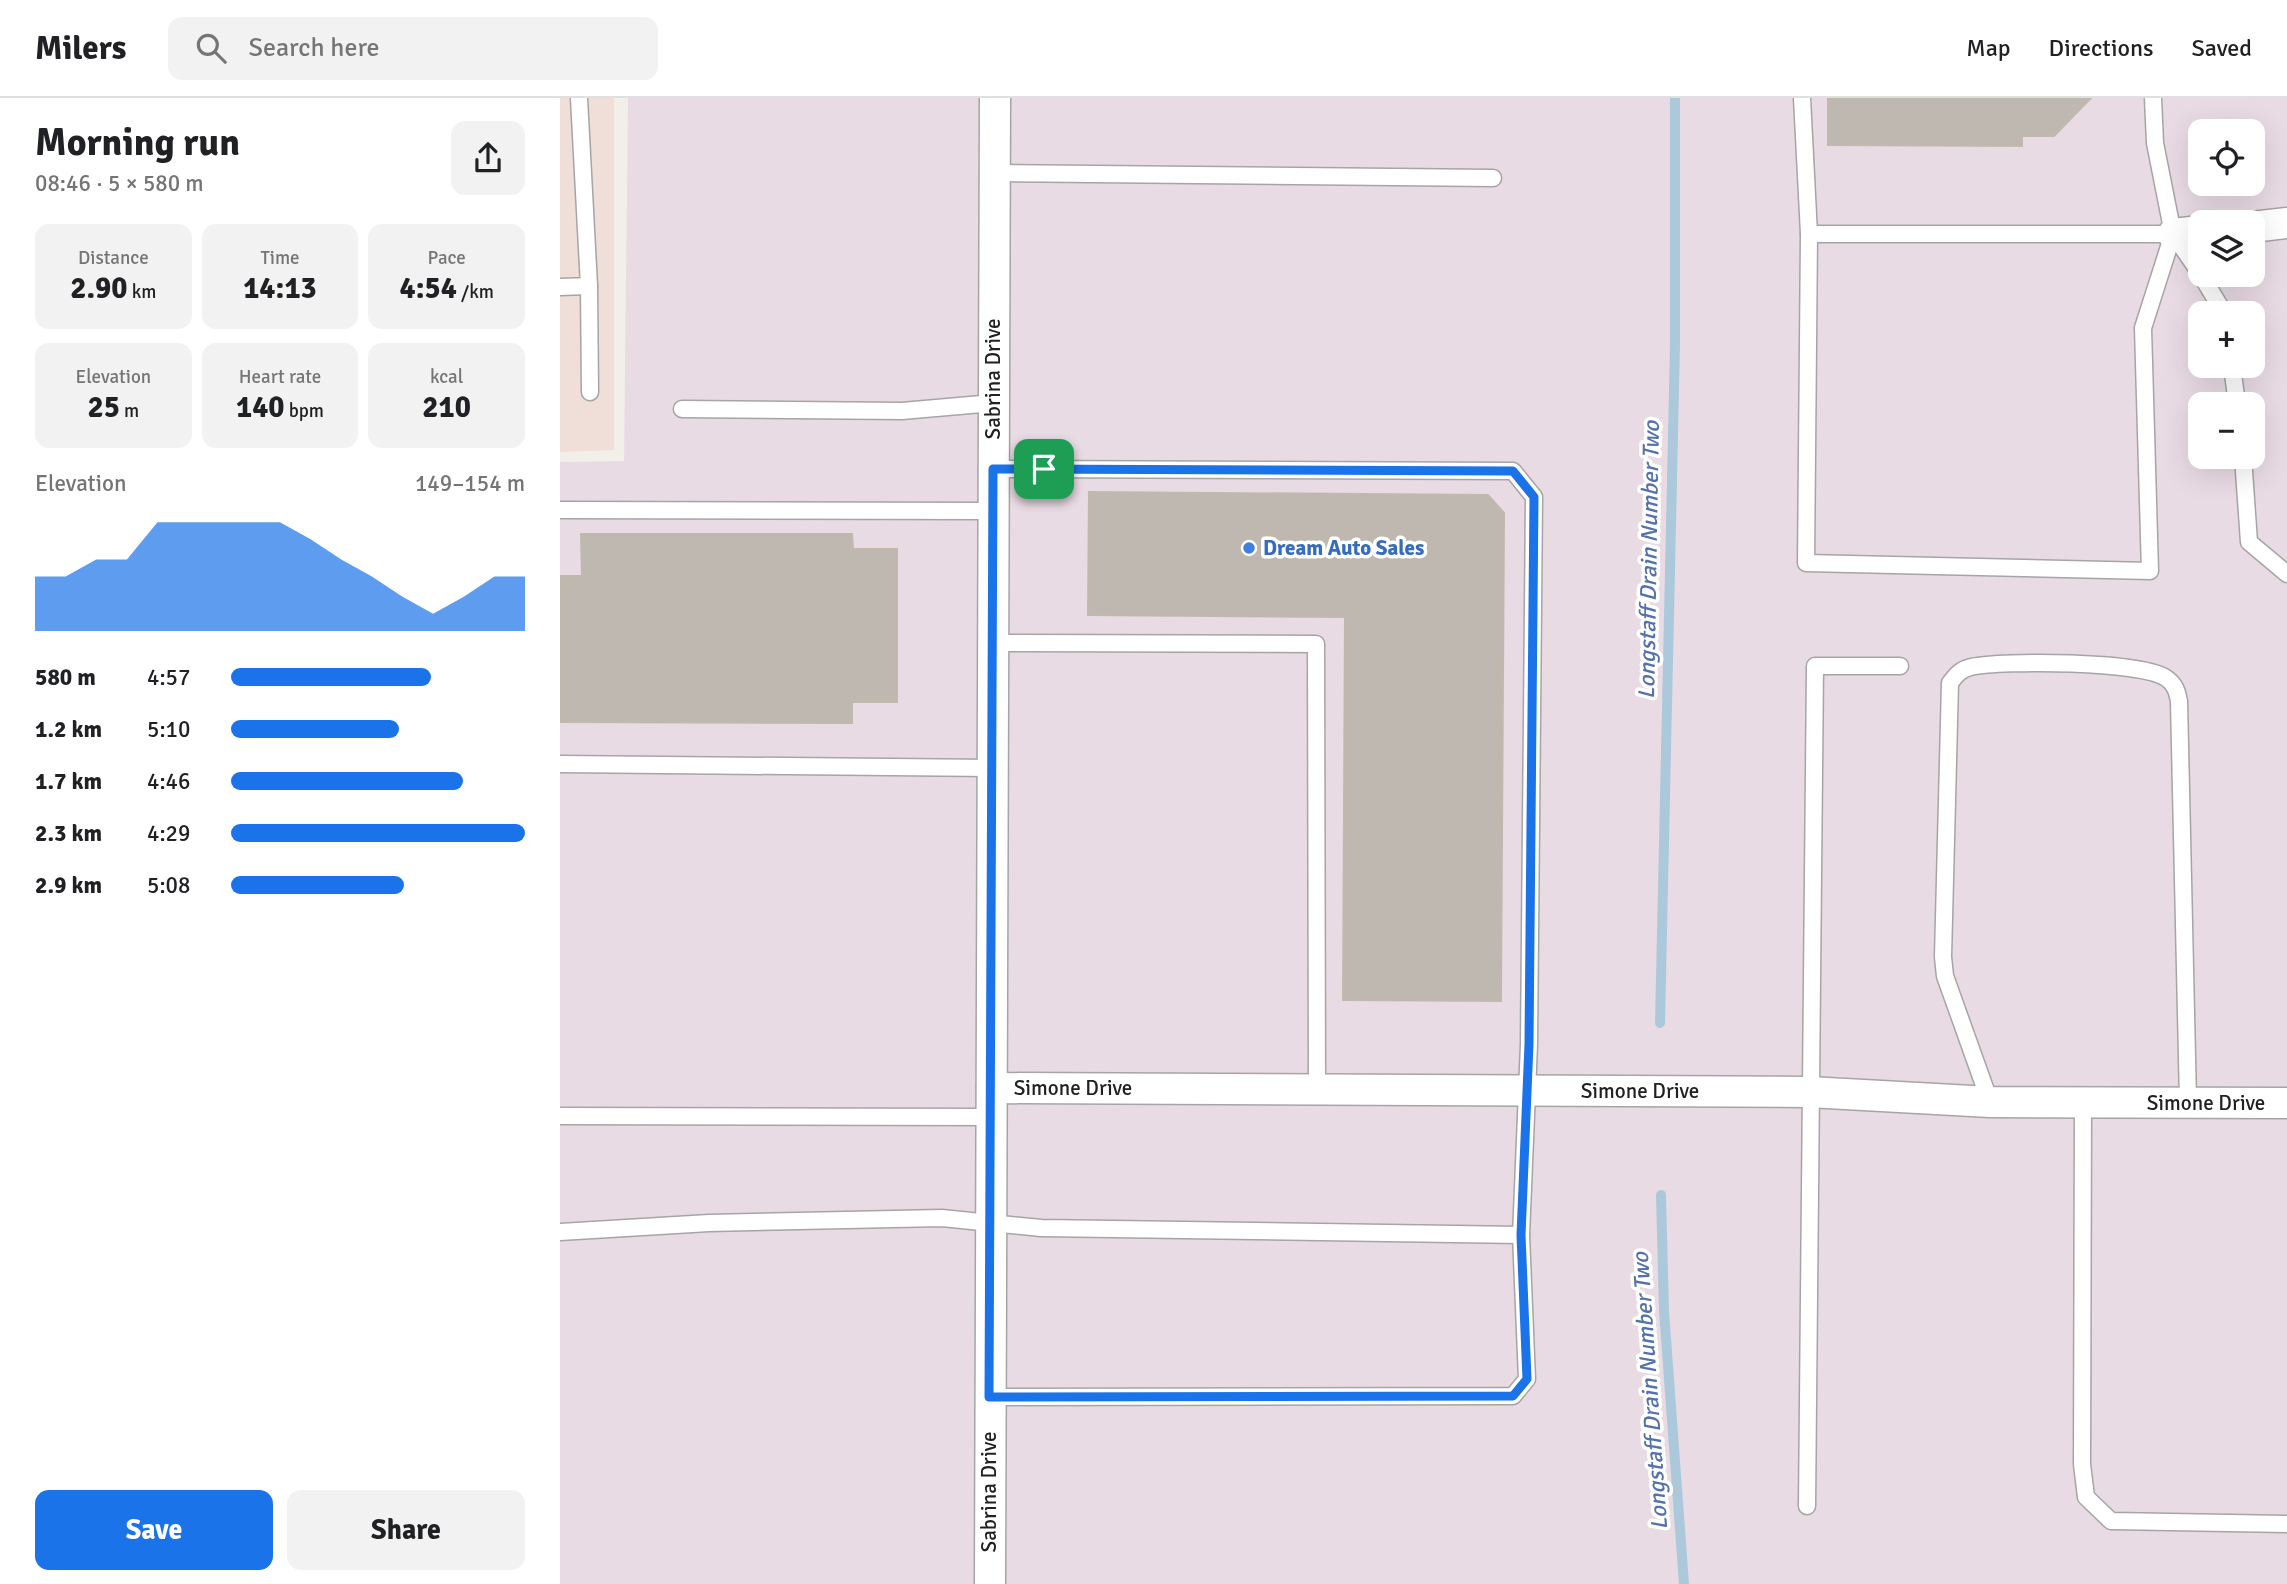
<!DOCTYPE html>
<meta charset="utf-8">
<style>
:root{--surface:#fff;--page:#f2f2f2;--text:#202124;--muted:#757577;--line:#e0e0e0;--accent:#1a73e8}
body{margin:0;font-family:Signika,sans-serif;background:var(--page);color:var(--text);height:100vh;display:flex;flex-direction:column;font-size:26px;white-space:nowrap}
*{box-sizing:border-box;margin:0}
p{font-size:23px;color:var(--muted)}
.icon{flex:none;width:38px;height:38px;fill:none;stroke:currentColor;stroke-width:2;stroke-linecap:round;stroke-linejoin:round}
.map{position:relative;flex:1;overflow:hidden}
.side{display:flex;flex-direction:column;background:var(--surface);width:560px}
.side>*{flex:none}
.fabs{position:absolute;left:1628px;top:21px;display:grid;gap:14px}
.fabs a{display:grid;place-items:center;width:77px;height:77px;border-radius:14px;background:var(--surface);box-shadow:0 7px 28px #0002;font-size:35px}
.pin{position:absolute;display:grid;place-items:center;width:60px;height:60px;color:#fff;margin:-30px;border-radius:14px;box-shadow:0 4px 10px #0006}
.round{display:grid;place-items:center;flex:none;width:74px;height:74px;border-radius:14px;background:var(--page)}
.summary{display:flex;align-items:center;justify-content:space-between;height:119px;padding:0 35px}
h1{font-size:38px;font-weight:800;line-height:52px}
.figures{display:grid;grid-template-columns:repeat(3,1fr);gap:10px;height:119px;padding:7px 35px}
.figures div{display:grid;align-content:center;border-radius:14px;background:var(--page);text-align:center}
.figures b{font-size:30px;font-weight:800}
.figures small{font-size:19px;font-weight:400}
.figures p{font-size:19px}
.chart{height:196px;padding:14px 35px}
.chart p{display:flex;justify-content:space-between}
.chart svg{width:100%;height:126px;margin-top:7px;fill:var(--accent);opacity:.7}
.cta{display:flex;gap:14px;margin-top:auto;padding:14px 35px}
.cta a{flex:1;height:80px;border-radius:14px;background:var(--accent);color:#fff;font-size:28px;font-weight:800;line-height:80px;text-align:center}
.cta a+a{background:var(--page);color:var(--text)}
ul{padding:0 35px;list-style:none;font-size:23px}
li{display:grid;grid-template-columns:112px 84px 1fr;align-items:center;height:52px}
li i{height:18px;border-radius:9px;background:var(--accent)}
header{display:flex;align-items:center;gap:42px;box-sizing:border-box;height:98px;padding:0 35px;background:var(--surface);border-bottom:2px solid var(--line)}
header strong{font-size:33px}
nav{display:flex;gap:38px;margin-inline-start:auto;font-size:24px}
.search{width:490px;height:63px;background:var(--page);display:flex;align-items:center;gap:18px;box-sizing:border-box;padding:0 24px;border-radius:14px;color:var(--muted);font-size:26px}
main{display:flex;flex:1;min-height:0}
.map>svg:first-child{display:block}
.commercial{fill:#f0ded9}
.industrial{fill:#e9dbe4;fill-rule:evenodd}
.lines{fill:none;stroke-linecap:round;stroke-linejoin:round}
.stream{stroke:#acc9db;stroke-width:10}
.building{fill:#beb8b1;stroke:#c1b9ac;stroke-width:2}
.lane-casing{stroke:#a5a5a5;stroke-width:19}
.street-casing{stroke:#a5a5a5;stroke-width:33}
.lane{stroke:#fff;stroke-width:16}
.street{stroke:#fff;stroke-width:30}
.route-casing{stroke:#fff;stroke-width:14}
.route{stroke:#1a73e8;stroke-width:9}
.shop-dot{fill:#3f7fe0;stroke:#fff;stroke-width:2.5}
.labels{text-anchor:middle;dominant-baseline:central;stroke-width:7;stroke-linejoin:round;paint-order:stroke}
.street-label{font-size:21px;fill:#212121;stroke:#fff}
.shop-label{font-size:21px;font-weight:bold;fill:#366cbe;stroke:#fff;text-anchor:start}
.water-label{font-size:23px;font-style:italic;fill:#5371ab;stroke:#fff}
</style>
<header>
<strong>Milers</strong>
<div class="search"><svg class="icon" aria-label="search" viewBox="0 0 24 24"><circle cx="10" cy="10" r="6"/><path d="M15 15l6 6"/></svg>Search here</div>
<nav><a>Map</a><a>Directions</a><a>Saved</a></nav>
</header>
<main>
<section class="side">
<div class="summary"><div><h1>Morning run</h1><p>08:46 · 5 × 580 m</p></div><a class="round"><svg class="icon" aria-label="share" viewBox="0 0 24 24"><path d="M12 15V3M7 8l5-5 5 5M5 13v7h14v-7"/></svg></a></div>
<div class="figures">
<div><p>Distance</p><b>2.90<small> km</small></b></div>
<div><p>Time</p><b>14:13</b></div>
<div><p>Pace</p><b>4:54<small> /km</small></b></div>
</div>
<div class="figures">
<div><p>Elevation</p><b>25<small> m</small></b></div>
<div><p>Heart rate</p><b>140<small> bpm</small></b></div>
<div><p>kcal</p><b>210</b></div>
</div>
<div class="chart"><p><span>Elevation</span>149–154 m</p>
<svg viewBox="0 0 160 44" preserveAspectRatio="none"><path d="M0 44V25L10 25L20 19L30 19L40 6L50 6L60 6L70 6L80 6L90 12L100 19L110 25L120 32L130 38L140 32L150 25L160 25V44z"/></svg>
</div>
<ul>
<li><b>580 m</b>4:57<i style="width:68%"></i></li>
<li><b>1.2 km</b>5:10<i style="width:57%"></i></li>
<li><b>1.7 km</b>4:46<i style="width:79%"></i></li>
<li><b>2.3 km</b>4:29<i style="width:100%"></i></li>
<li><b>2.9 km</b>5:08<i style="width:59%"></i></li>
</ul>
<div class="cta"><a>Save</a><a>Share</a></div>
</section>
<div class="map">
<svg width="1727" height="1486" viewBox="0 0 1727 1486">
<rect width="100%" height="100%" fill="#f1efe8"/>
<path class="commercial" d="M0 0H54V352L0 354Z"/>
<path class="industrial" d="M68 0H1727V1486H0V364L64 363ZM1640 33H1692V86H1640ZM1640 124H1692V177H1640ZM1640 215H1692V268H1640ZM1640 306H1692V359H1640Z"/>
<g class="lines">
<g class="stream">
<path d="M1100 925 1115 246V0"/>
<path d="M1101 1097 1104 1213 1124 1486"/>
</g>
</g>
<g class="building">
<path d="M1268 0H1531L1494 38H1462V48L1268 47Z"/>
<path d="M529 394 928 397 944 415 941 903 783 902 785 519 528 517Z"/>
<path d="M21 436H292L293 451H337V604H292V625L0 624V478H22Z"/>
</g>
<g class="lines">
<defs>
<g id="lane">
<path d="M1242 0 1249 136"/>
<path d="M1593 0 1595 45 1613 136 1640 175"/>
<path d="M435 75 933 80"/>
<path d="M1249 136H1613L1583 230 1590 473 1246 465Z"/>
<path d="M1641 177 1664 215"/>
<path d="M29 188 30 294"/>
<path d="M0 189 29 188 19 0"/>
<path d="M1672 268 1677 306"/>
<path d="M122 311 342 313 433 305"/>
<path d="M1683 359 1689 444 1727 476"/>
<path d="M0 412 433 413"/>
<path d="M432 545 756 546 757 992"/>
<path d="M0 666 433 670"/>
<path d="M1430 1004 1385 878 1383 859 1390 585C1396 577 1401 571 1411 569 1443 562 1581 563 1606 580 1615 586 1617 593 1619 603L1628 1004"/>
<path d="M1523 1004 1522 1366 1526 1399 1551 1423 1727 1426"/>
<path d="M0 1018 432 1019"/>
<path d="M0 1134 149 1125 382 1120 481 1130 961 1137"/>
<path d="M429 1299 953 1298 967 1281 961 1137 969 946 974 399 953 373 433 371"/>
<path d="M1247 1408 1255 568H1340"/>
</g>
<g id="street">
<path d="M1692 129 1727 125"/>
<path d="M1613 136 1640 133"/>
<path d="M432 990 1249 994 1430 1004 1727 1005"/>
<path d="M430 1486 435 0"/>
</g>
</defs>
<use href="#lane" class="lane-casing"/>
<use href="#street" class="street-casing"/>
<use href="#lane" class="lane"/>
<use href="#street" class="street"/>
</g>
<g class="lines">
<defs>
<path id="route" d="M433 371 953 373 974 399 969 946 961 1137 967 1281 953 1298 429 1299Z"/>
</defs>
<use href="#route" class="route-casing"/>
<use href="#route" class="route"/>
</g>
<circle class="shop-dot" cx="689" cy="450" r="7"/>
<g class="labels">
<g class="street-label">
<text transform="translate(433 281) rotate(-90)">Sabrina Drive</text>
<text x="513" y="990">Simone Drive</text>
<text x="1080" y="993">Simone Drive</text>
<text x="1646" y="1005">Simone Drive</text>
<text transform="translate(429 1394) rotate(-90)">Sabrina Drive</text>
</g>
<g class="shop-label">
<text x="703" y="450">Dream Auto Sales</text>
</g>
<g class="water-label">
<text transform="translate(1089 462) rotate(-89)">Longstaff Drain Number Two</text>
<text transform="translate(1090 1293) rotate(-94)">Longstaff Drain Number Two</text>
</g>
</g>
</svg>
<div class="fabs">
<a><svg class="icon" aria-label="locate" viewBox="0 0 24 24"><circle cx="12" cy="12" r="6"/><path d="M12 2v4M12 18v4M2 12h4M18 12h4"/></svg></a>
<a><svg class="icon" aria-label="layers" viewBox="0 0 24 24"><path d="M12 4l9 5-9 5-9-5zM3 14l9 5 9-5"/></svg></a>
<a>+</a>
<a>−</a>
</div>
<div class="pin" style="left:484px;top:371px;background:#1e9e55"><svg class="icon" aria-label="arrive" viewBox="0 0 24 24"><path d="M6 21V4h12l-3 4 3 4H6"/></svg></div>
</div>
</main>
